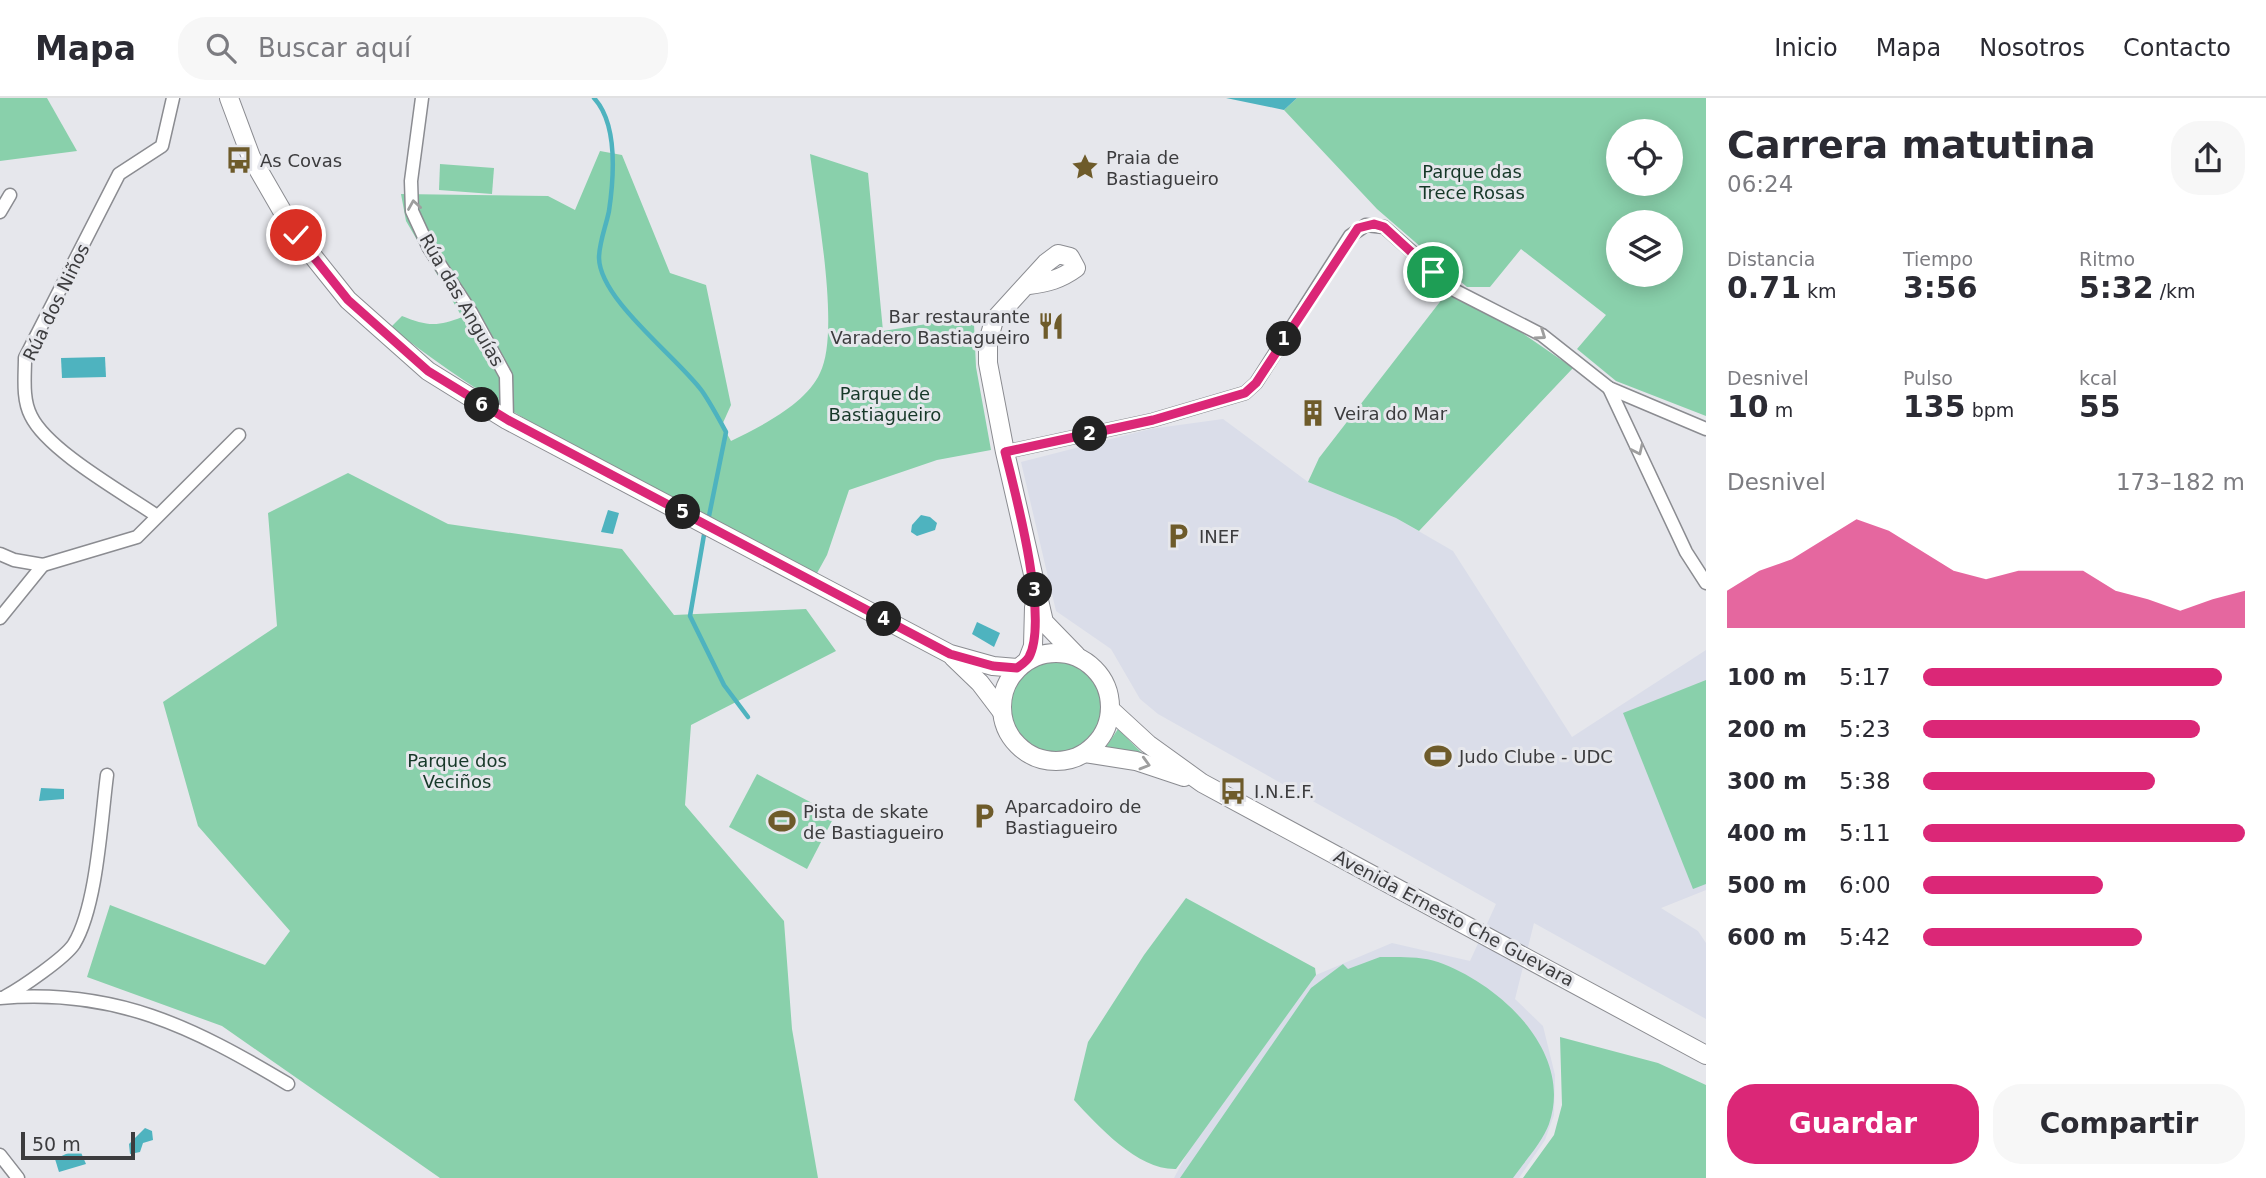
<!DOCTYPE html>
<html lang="es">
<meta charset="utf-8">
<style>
:root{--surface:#fff;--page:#f7f7f7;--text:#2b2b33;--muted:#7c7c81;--line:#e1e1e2;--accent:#db2777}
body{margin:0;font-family:"DejaVu Sans",sans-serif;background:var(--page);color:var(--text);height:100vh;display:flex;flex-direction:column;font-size:26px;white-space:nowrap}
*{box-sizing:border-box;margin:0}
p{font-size:23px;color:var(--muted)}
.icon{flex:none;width:38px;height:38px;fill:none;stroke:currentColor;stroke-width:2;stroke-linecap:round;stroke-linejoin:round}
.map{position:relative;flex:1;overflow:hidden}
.drawer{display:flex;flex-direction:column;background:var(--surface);width:560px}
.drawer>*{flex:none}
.tools{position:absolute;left:1606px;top:21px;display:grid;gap:14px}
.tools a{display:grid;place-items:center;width:77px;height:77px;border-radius:50%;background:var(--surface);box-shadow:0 4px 18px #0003;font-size:35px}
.scale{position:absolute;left:21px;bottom:18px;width:114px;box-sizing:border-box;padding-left:7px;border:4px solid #3c3c3e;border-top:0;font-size:19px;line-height:24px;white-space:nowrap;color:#3c3c3e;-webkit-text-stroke:5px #e6e7ec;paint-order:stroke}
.pin{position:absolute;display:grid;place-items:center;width:60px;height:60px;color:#fff;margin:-30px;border:4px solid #fff;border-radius:50%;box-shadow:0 2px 7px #0007}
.km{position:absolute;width:35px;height:35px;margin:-18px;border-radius:50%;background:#222;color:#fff;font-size:19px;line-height:35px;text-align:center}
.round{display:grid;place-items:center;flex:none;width:74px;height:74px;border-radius:28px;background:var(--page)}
.headline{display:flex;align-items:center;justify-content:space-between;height:119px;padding:0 21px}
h1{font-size:38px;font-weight:700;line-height:52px}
.figures{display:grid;grid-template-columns:repeat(3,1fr);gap:10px;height:119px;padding:7px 21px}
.figures div{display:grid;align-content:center}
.figures b{font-size:30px;font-weight:700}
.figures small{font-size:19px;font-weight:400}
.figures p{font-size:19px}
.chart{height:196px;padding:14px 21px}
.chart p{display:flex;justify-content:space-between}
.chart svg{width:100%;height:126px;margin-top:7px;fill:var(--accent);opacity:.7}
.action{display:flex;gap:14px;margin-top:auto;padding:14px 21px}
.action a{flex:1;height:80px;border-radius:28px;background:var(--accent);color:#fff;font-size:28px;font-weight:700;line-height:80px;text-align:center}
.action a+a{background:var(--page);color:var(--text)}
ul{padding:0 21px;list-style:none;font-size:23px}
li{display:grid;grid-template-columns:112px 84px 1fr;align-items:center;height:52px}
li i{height:18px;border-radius:9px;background:var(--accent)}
header{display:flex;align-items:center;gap:42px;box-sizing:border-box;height:98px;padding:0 35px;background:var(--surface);border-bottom:2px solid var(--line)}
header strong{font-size:33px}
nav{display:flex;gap:38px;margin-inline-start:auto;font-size:24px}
.search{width:490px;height:63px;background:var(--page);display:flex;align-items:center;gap:18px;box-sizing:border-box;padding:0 24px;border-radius:28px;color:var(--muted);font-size:26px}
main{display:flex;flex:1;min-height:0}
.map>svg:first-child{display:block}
.built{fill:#dadde9}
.green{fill:#89d0ab;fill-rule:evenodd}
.water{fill:#4eb3bf}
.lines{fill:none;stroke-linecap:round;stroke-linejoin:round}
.stream{stroke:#4eb3bf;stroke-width:4.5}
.street-casing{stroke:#8b8c91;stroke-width:15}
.secondary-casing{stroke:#8b8c91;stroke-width:20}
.street{stroke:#fff;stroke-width:12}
.secondary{stroke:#fff;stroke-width:18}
.oneway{stroke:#9e9e9e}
.route-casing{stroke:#fff;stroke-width:14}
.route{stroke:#db2777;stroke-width:9}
.labels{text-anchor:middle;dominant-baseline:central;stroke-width:6;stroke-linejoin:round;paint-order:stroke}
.poi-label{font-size:18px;fill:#3c3c3e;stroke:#e6e7ec;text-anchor:start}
.park-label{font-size:18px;fill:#163828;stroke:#e6e7ec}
.street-label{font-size:18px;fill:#3c3c3e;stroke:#e6e7ec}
</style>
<header>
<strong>Mapa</strong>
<div class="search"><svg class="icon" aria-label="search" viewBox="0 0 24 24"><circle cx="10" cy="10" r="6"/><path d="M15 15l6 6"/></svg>Buscar aquí</div>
<nav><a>Inicio</a><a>Mapa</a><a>Nosotros</a><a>Contacto</a></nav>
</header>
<main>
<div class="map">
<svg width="1706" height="1080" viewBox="0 0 1706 1080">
<rect width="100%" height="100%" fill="#e6e7ec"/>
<path class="built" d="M1223 321 1308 384 1396 420 1453 453 1572 639 1706 552V792L1661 810 1698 833 1706 845V921L1534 825 1515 901 1543 928 1555 977 1554 1017 1545 1042 1519 1080H1174L1190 1050 1316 877 1392 845 1470 863 1496 806 1158 616 1140 601 1111 551 1056 513 1021 364 1150 331Z"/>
<g class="green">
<path d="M0 0H47L77 53 0 63Z"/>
<path d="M1297 0H1706V318L1616 283 1577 251 1606 217 1521 151 1490 189H1467L1377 111 1284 12ZM1619 33H1671V86H1619ZM1619 124H1671V177H1619Z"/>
<path d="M600 53 622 57 670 175 706 187 731 307 722 327 731 343C760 329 806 306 820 275 841 234 816 106 810 56L868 75 883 233 933 225 974 226 976 269 991 352 937 362 849 392 827 457 816 477C673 398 519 332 391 229L402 218C426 228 438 229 462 219L406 123 401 96 548 98 575 112Z"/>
<path d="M440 66 494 70 492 96 439 92Z"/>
<path d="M1446 196 1515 230 1573 270 1419 433 1396 420 1308 384 1319 360Z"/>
<path d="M348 375 448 426 622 451 674 517 806 511 836 553 691 627 685 707 784 823 792 931 818 1080H440L222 928 87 879 110 807 265 867 290 833 198 728 163 604 277 528 268 415Z"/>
<circle cx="1056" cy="609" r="46"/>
<path d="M1706 582V786L1693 791 1623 615Z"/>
<path d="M1118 631 1143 656 1106 649Z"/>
<path d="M757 676 835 717 807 771 729 729Z"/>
<path d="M1186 800 1315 870 1316 877 1176 1071C1138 1072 1099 1029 1074 1002L1088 944 1144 857Z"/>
<path d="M1380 859C1399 859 1420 858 1438 864 1500 886 1574 954 1549 1026 1542 1045 1524 1064 1513 1080H1180L1311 890 1343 866 1348 871Z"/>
<path d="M1560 939 1658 965 1706 987V1080H1523L1554 1037 1562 1007Z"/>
</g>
<g class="water">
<path d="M1226 0H1297L1284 12Z"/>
<path d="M105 259 106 279 62 280 61 260Z"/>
<path d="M608 412 619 415 613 436 601 434Z"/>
<path d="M921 417 930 419 937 425 935 432 917 438 911 434 912 427Z"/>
<path d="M977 524 1000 535 994 549 972 536Z"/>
<path d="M41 690 64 691V701L39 703Z"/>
<path d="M145 1030 152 1033 153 1042 143 1045 140 1054 130 1056 129 1046Z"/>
<path d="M79 1050 86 1066 59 1074 55 1061Z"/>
</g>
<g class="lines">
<g class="stream">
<path d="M594 0C618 26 614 79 609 113 606 128 599 145 599 160 600 202 676 258 702 293 711 306 719 321 726 334L708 423"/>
<path d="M705 431 690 518 724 587 748 619"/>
</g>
<defs>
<g id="street">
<path d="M422 0 411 83 412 113 429 150 471 214 506 278 507 322"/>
<path d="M0 114 10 97"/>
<path d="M1609 290 1686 454 1706 485"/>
<path d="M1005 354 1153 322 1245 295 1256 285 1350 138 1366 127 1384 129 1456 193 1542 237 1609 290 1706 331"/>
<path d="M157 418C124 395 48 353 31 318 22 301 25 278 25 260L119 76 162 48 173 0"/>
<path d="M0 456 14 462 43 467 137 439 239 337"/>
<path d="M0 520 43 467"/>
<path d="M6 898C21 890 65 860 74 846 97 808 101 723 107 677"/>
<path d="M0 900C115 890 193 929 288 986"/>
<path d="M0 1057 18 1080"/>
</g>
<g id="secondary">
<path d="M229 0 251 59 296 137 348 202 428 273 507 322 950 556 993 568 1017 570"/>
<path d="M1029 187C1047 185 1061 181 1076 170L1070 159 1058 156 1046 165 994 222 988 244V265L1005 354 1044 524 1076 557"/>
<circle cx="1056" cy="609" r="54"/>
<path d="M953 559 980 585 1002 614"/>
<path d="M1028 561 1033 548 1034 509"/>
<path d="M1111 612 1148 646 1202 685 1706 957"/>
<path d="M1085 655 1136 663 1184 679"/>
</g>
</defs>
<use href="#street" class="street-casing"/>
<use href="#secondary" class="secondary-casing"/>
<use href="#street" class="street"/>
<use href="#secondary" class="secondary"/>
</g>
<defs><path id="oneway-chevron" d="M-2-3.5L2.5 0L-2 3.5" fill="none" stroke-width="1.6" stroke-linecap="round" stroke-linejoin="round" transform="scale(1.75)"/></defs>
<g class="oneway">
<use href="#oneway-chevron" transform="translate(414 107) rotate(-99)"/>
<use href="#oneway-chevron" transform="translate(1541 237) rotate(35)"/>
<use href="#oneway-chevron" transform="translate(1638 352) rotate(65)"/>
<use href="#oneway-chevron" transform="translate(1145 666) rotate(16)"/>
</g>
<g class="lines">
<defs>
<path id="route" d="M296 137 348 202 428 273 508 322 950 556 993 568 1017 570C1021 567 1026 564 1029 559 1049 522 1016 397 1005 354L1153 322 1245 295 1256 285 1358 130 1374 126 1384 129 1433 174"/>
</defs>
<use href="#route" class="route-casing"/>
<use href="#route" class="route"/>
</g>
<defs>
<symbol id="bus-bare" viewBox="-9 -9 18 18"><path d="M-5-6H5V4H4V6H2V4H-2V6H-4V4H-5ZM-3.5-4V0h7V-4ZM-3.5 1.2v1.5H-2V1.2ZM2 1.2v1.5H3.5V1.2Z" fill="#6e5b2a" stroke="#e6e7ec" stroke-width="2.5" paint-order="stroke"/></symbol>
<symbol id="sight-bare" viewBox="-9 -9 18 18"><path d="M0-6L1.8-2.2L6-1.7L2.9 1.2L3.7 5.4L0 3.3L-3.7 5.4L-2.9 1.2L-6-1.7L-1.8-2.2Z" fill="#6e5b2a" stroke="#e6e7ec" stroke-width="2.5" paint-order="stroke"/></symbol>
<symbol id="restaurant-bare" viewBox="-9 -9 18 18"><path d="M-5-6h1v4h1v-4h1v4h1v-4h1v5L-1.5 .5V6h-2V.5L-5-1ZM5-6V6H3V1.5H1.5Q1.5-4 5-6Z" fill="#6e5b2a" stroke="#e6e7ec" stroke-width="2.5" paint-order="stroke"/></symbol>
<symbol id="building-bare" viewBox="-9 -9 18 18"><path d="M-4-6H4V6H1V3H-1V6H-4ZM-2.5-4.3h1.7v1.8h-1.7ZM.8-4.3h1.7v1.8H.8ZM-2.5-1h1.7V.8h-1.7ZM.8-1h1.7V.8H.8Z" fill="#6e5b2a" stroke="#e6e7ec" stroke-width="2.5" paint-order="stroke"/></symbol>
<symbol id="parking-bare" viewBox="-9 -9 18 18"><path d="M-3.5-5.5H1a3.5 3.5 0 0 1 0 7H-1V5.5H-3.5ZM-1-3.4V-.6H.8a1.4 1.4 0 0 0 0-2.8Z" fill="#6e5b2a" stroke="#e6e7ec" stroke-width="2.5" paint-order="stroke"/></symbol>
<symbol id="stadium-bare" viewBox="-9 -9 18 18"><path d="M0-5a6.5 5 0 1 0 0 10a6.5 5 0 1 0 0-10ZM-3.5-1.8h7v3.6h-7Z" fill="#6e5b2a" stroke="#e6e7ec" stroke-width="2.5" paint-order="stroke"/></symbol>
</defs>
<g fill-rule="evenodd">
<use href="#bus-bare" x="220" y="43" width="38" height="38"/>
<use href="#sight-bare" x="1066" y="50" width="38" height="38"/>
<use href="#restaurant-bare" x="1032" y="209" width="38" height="38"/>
<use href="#building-bare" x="1294" y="296" width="38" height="38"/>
<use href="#parking-bare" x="1159" y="419" width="38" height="38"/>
<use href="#stadium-bare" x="1419" y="639" width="38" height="38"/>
<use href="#bus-bare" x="1214" y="674" width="38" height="38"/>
<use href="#parking-bare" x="965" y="699" width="38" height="38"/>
<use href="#stadium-bare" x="763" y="704" width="38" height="38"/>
</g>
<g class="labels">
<g class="poi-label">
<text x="1106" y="59">Praia de<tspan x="1106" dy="21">Bastiagueiro</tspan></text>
<text x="260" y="62">As Covas</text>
<text x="1030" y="218" text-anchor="end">Bar restaurante<tspan x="1030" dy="21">Varadero Bastiagueiro</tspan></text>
<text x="1334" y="315">Veira do Mar</text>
<text x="1199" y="438">INEF</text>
<text x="1459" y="658">Judo Clube - UDC</text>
<text x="1254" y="693">I.N.E.F.</text>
<text x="1005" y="708">Aparcadoiro de<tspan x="1005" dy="21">Bastiagueiro</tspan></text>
<text x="803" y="713">Pista de skate<tspan x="803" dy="21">de Bastiagueiro</tspan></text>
</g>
<g class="park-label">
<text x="1472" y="73">Parque das<tspan x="1472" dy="21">Trece Rosas</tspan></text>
<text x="885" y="295">Parque de<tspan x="885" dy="21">Bastiagueiro</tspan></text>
<text x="457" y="662">Parque dos<tspan x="457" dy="21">Veciños</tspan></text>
</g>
<g class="street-label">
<text transform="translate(462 202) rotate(60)">Rúa das Anguías</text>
<text transform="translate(56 204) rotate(-64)">Rúa dos Niños</text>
<text transform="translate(1454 820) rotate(28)">Avenida Ernesto Che Guevara</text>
</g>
</g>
</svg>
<div class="tools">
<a><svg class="icon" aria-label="locate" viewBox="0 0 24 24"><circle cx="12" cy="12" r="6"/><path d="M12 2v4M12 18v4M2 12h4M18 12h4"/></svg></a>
<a><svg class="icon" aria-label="layers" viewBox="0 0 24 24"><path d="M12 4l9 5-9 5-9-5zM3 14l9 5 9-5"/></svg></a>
</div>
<div class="scale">50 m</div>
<div class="pin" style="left:1433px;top:174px;background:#1e9e55"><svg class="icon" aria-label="arrive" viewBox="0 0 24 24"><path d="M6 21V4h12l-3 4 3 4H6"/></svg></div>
<div class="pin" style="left:296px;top:137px;background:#d93025"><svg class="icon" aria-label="check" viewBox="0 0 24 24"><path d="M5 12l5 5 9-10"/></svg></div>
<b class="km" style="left:1284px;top:241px">1</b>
<b class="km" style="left:1090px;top:336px">2</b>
<b class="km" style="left:1035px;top:492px">3</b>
<b class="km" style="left:884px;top:521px">4</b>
<b class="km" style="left:683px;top:414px">5</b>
<b class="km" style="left:482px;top:307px">6</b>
</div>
<section class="drawer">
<div class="headline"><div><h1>Carrera matutina</h1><p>06:24</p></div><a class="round"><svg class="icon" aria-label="share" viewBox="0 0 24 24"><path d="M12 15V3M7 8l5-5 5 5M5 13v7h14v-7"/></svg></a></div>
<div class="figures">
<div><p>Distancia</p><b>0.71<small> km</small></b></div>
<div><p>Tiempo</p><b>3:56</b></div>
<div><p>Ritmo</p><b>5:32<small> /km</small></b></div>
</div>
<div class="figures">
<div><p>Desnivel</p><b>10<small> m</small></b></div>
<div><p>Pulso</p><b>135<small> bpm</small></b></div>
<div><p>kcal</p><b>55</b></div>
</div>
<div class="chart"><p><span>Desnivel</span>173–182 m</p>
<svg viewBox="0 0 160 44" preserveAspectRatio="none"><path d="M0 44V31L10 24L20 20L30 13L40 6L50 10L60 17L70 24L80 27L90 24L100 24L110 24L120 31L130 34L140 38L150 34L160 31V44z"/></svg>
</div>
<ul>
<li><b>100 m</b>5:17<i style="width:93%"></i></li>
<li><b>200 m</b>5:23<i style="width:86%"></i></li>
<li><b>300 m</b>5:38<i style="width:72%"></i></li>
<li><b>400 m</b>5:11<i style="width:100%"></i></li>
<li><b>500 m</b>6:00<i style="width:56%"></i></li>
<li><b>600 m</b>5:42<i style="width:68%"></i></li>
</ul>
<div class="action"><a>Guardar</a><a>Compartir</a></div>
</section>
</main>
